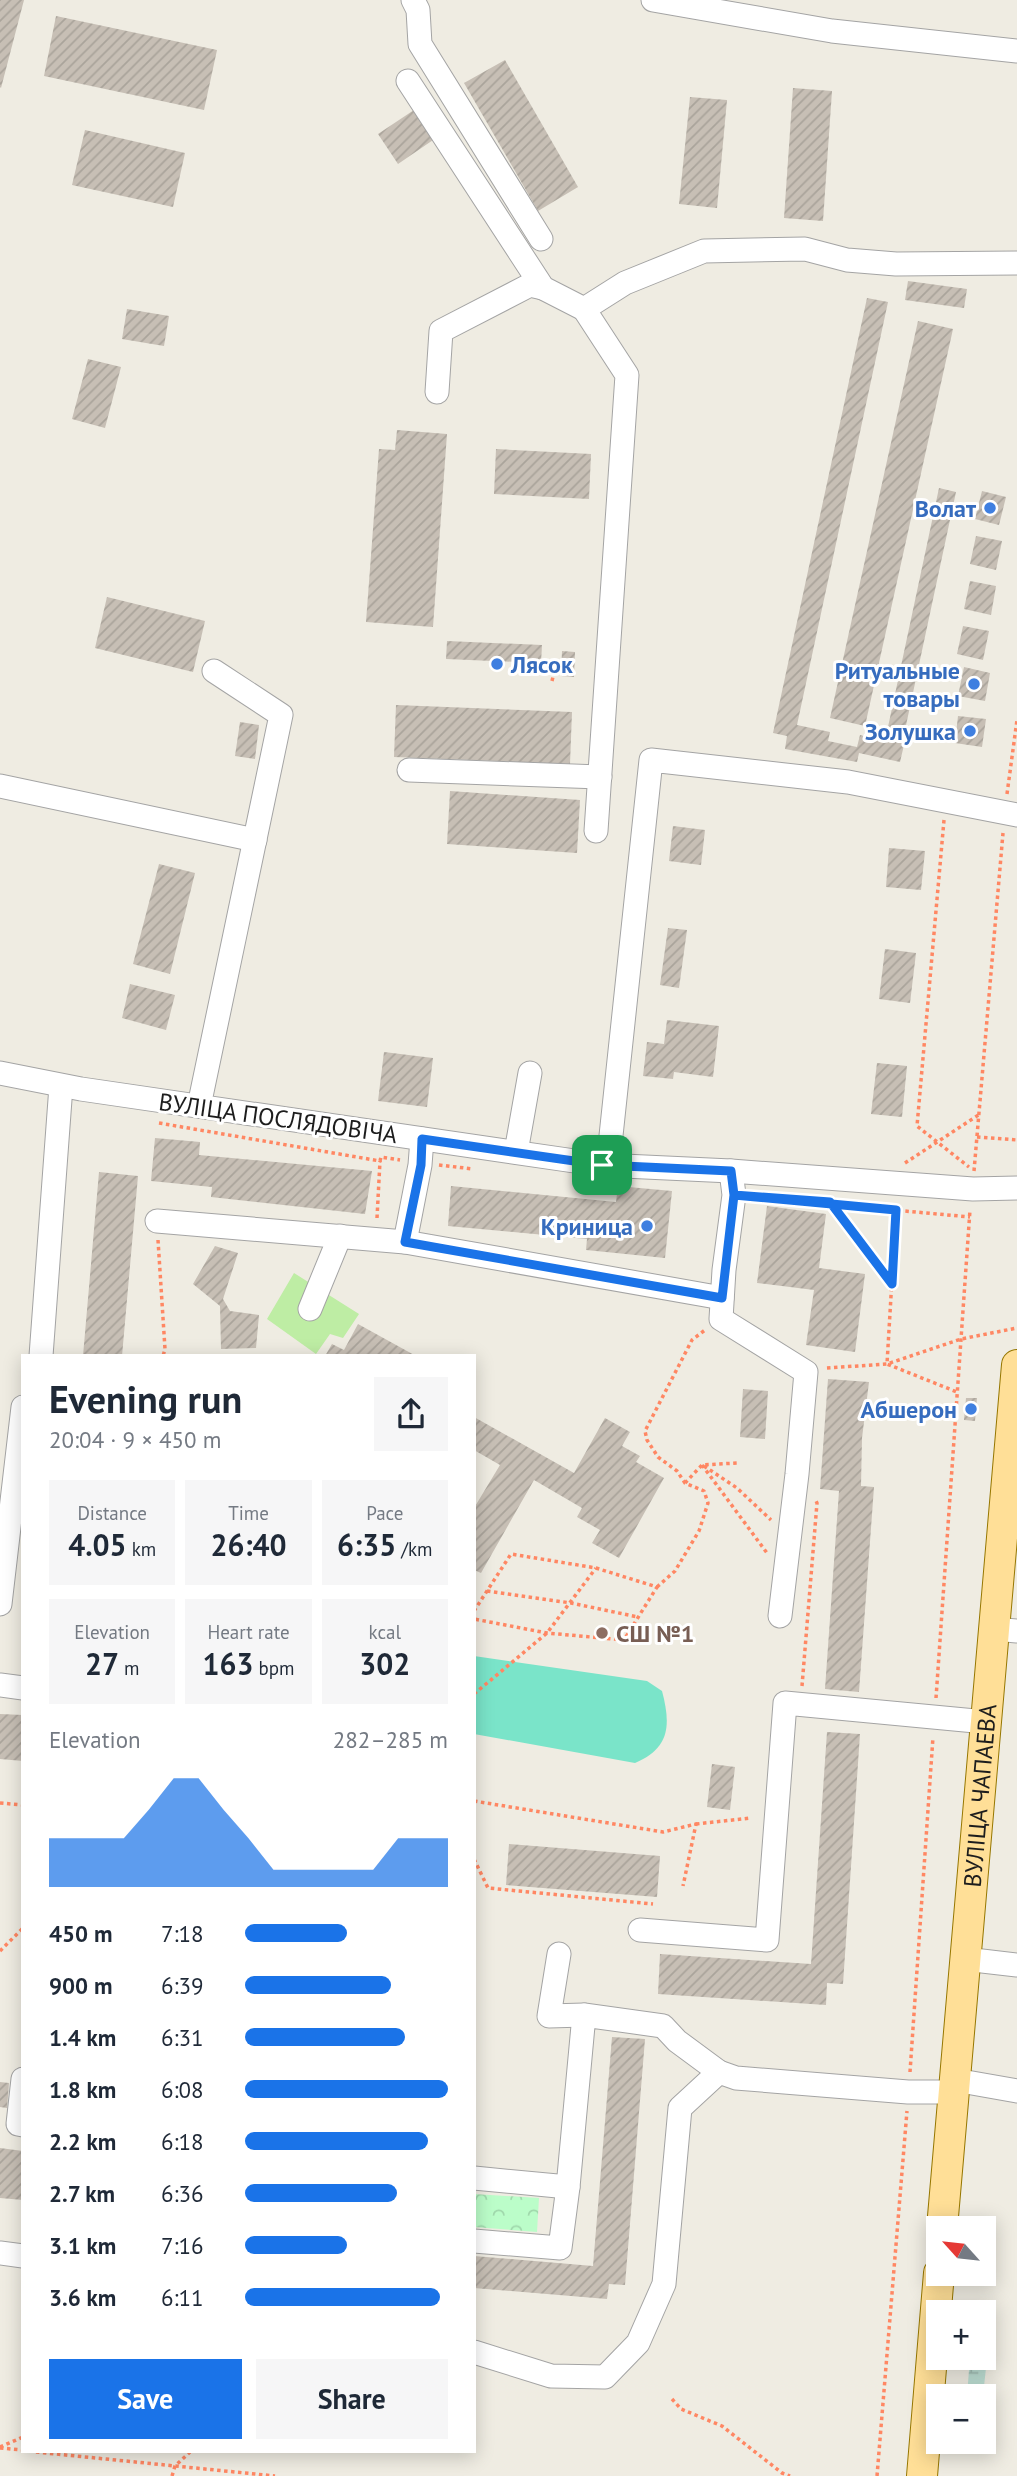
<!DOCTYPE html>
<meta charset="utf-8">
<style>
:root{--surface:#fff;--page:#f6f6f7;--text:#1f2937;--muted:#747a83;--accent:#1a73e8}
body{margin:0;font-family:"PT Sans",sans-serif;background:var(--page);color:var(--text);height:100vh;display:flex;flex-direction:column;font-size:26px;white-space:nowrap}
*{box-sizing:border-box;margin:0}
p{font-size:23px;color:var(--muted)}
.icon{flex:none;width:38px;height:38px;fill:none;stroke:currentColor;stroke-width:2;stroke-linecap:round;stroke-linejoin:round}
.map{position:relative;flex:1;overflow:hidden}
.side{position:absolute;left:21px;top:1354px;width:455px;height:1099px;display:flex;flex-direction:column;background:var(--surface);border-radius:0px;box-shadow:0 4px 18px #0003}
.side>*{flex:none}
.needle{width:46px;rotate:297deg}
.fabs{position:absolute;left:926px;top:2216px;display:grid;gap:14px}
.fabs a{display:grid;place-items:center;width:70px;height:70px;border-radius:0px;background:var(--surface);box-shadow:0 4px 18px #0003;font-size:35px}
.pin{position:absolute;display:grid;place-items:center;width:60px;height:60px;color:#fff;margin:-30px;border-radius:14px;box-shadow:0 4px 10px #0006}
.round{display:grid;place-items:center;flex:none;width:74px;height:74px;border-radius:0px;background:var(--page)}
.summary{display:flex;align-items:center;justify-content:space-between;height:119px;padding:0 28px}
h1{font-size:38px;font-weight:700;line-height:52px}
.figures{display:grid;grid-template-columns:repeat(3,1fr);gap:10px;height:119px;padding:7px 28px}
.figures div{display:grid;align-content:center;border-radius:0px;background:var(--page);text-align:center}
.figures b{font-size:30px;font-weight:700}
.figures small{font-size:19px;font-weight:400}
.figures p{font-size:19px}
.chart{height:196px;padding:14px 28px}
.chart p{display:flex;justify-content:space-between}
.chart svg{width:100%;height:126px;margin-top:7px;fill:var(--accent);opacity:.7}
.button{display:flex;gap:14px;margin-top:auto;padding:14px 28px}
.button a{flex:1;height:80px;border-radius:0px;background:var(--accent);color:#fff;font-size:28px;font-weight:700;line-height:80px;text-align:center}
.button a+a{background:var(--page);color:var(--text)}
ul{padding:0 28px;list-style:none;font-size:23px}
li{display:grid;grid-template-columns:112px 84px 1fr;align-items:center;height:52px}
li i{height:18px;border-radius:9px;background:var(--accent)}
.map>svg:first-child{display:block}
.grass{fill:#beeda4}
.wetland{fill:url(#wetland-marsh)}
.park{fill:url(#park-crowns)}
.pitch{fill:#7ae4c9}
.building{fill:url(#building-hatch)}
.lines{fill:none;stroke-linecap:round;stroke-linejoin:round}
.minor-casing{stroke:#a4a4a4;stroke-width:25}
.major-casing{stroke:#967700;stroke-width:32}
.path{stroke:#ff8763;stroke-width:3.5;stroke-dasharray:3.5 3.5;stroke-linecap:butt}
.minor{stroke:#fff;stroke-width:23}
.major{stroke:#ffdf97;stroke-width:30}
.route-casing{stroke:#fff;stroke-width:14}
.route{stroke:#1a73e8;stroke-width:9}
.shop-dot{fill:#3f7fe0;stroke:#fff;stroke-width:2.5}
.education-dot{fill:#8d6e63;stroke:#fff;stroke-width:2.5}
.labels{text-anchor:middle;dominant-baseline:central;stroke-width:6;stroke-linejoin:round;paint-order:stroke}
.shop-label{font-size:24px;font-weight:bold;fill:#366cbe;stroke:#fff;text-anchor:end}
.street-label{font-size:24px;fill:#1d1d1d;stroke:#fff}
.education-label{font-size:24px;font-weight:bold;fill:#785e54;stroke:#fff;text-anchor:start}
</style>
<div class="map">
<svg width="1017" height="2476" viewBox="0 0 1017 2476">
<defs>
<pattern id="wetland-marsh" width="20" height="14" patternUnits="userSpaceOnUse" patternTransform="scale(1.75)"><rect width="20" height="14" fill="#bdded3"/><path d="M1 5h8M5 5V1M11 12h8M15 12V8" fill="none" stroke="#a2beb5"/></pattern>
<pattern id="park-crowns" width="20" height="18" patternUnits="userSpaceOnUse" patternTransform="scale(1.75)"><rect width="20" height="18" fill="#bbfdc9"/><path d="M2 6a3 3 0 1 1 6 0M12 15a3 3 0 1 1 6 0" fill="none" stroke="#a0d8ac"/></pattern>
<pattern id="building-hatch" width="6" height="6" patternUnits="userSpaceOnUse" patternTransform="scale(1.75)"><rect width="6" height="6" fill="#c7bfb5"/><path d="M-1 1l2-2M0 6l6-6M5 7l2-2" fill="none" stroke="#aaa49b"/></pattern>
</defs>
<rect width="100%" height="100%" fill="#efece2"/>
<path class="grass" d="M294 1273 359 1314 343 1338 330 1334 316 1354 267 1319Z"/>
<path class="wetland" d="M984 2347 988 2349 983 2396H967L970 2357H984Z"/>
<path class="park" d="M474 2194 539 2198 537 2232 474 2227Z"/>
<path class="pitch" d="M474 1656 647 1681 662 1691C671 1725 670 1748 635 1763L474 1734Z"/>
<g class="building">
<path d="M0 0H24L1 88 0 87Z"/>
<path d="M56 16 217 50 204 110 44 76Z"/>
<path d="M505 60 578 187 538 211 464 83Z"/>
<path d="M793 88 832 91 823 221 784 218Z"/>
<path d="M690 97 727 100 717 208 679 204Z"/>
<path d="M417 108 436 138 398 164 378 134Z"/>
<path d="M85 130 185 153 173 207 72 185Z"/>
<path d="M908 281 967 289 964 308 905 300Z"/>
<path d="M867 298 888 302 797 725 830 732 828 741 857 747 860 735 885 741 939 488 956 492 902 744 904 745 900 762 859 753 857 762 785 749 787 736 773 733Z"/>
<path d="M127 309 169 316 164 346 122 339Z"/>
<path d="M918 321 953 329 865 726 830 718Z"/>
<path d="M88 359 121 367 105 428 72 419Z"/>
<path d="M397 430 447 434 433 627 366 622 379 449 395 450Z"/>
<path d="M496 449 591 454 589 499 494 494Z"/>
<path d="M982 491 1006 497 999 525 975 519Z"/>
<path d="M976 536 1002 541 996 570 970 564Z"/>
<path d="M970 581 996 586 991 615 964 609Z"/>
<path d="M107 597 205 621 193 672 95 648Z"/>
<path d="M963 626 989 631 983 660 957 654Z"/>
<path d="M447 641 542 645 541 663 446 659Z"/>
<path d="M562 651 575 652 574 677 561 676Z"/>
<path d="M964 667 990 673 985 701 958 696Z"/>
<path d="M396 705 572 712 570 764 394 757Z"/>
<path d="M958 716 986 719 982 747 955 743Z"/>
<path d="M240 722 259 725 255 759 235 756Z"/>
<path d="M450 791 580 800 577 853 447 844Z"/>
<path d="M673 826 705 830 701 865 669 861Z"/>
<path d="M889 848 925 851 921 890 886 887Z"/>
<path d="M159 864 195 873 170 974 133 964Z"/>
<path d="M668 928 687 930 679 988 660 985Z"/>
<path d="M885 949 916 953 910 1003 879 999Z"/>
<path d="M130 984 175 995 166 1030 122 1018Z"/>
<path d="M667 1020 719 1026 713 1077 674 1072 673 1079 643 1076 647 1042 664 1044Z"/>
<path d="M384 1052 433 1058 427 1107 378 1101Z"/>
<path d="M877 1063 907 1066 902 1117 871 1114Z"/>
<path d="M155 1138 200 1142 199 1155 372 1171 365 1214 211 1197 212 1187 151 1181Z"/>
<path d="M99 1172 138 1176 122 1356H83Z"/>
<path d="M451 1186 616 1202 618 1186 672 1191 665 1258 586 1250 587 1239 448 1226Z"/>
<path d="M767 1206 826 1214 819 1268 865 1274 855 1352 806 1345 814 1290 757 1283Z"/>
<path d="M215 1246 238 1253 223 1299 230 1311 259 1315 256 1348 221 1349 220 1306 193 1284Z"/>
<path d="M358 1324 416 1356H325L332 1344 344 1350Z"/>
<path d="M828 1379 869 1382 862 1438 861 1486 874 1487 859 1692 825 1689 839 1491 820 1489Z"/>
<path d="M743 1389 768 1391 765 1439 740 1437Z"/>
<path d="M966 1398H977L975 1421 964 1420Z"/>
<path d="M474 1417 574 1473 605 1418 630 1432 622 1446 640 1456 636 1462 664 1478 619 1558 592 1543 600 1530 577 1517 582 1508 534 1480 481 1573 474 1570V1508L500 1465 474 1450Z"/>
<path d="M0 1714 23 1715V1761L0 1759Z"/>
<path d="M827 1732 860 1734 843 1984 827 1983 826 2005 658 1994 660 1954 811 1964Z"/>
<path d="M712 1764 735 1767 730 1810 707 1807Z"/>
<path d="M509 1844 660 1856 657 1897 506 1885Z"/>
<path d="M612 2037 645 2039 625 2285 609 2284 607 2299 474 2288V2256L593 2266Z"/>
<path d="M0 2082 9 2083 7 2108 0 2107Z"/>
<path d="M0 2148 23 2151V2200L0 2198Z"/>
</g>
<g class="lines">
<defs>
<g id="minor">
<path d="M413 0 418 10 420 44 541 239"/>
<path d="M653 0 832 31 1017 51"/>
<path d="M408 81 543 288 584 309 625 283 704 251 805 249 847 260 896 264 1017 263"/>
<path d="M584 309 627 375 596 831"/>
<path d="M437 392 441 331 530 285 543 288"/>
<path d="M409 770 600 777"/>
<path d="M0 786 255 840"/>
<path d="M0 1073 81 1089 602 1165 731 1171 973 1189 1017 1188"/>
<path d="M199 1106 281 715 214 671"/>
<path d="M516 1152 530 1073"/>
<path d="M602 1165 610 1145 651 760 848 782 1017 815"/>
<path d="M731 1171 734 1195 724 1270 721 1319 806 1372 797 1474 780 1616"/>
<path d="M157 1221 405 1242 420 1165 422 1139"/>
<path d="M405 1242 722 1298"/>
<path d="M310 1309 340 1236"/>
<path d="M41 1356 61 1086"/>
<path d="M0 1604 23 1407"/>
<path d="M994 1629 1017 1631"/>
<path d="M0 1685 23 1688"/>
<path d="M640 1930 767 1940 785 1703 986 1722"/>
<path d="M559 1954 549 2016 584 2015"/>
<path d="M965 1959 1017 1965"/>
<path d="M23 2079 18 2124 23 2125"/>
<path d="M955 2080 1017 2091"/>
<path d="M474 2178 568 2187 584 2015 663 2026 677 2041 719 2072"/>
<path d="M474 2241 560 2248 568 2187"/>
<path d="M0 2253 23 2256"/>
<path d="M474 2352 551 2376 605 2377 638 2343 664 2284 680 2108 719 2072 736 2078 908 2092H953"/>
</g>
<g id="major">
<path id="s1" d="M942 2228 1017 1365"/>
<path d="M922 2476 939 2273"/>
</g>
</defs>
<use href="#minor" class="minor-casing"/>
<use href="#major" class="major-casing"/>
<g class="path">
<path d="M552 681 556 664H562"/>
<path d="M1007 794 1017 720"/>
<path d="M944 820 917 1126 969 1167"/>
<path d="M159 1123 380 1161 381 1157 400 1160"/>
<path d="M977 1137 1017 1140"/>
<path d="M905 1163 980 1114"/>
<path d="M439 1165 473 1169"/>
<path d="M974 1171 1003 833"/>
<path d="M752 1197 970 1217"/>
<path d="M830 1203 891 1283"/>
<path d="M896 1211 887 1364 957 1392"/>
<path d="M377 1218 380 1161"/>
<path d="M158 1240 165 1349 163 1356"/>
<path d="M827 1368 887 1364 961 1339 1017 1328"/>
<path d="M702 1465 767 1553"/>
<path d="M704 1466 737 1488 771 1520"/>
<path d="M685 1483 702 1465 737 1463"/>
<path d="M657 1587 675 1571 699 1531 708 1503 704 1491 685 1483 677 1471 658 1457 647 1440 645 1431 692 1340 705 1330"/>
<path d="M487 1591 571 1603 638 1617"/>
<path d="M474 1611 511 1554 596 1568 657 1587 624 1640 547 1633 474 1619"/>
<path d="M802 1686 817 1503 815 1499"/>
<path d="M474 1694 547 1633 596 1568"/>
<path d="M936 1698 970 1210"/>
<path d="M474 1801 663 1832 696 1824 683 1886"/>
<path d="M0 1803 23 1805"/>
<path d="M696 1824 751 1818"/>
<path d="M474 1859 488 1888 653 1904"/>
<path d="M0 1951 23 1928"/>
<path d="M910 2072 933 1737"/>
<path d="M672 2399 681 2409 722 2426 782 2473 790 2476"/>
<path d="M0 2447 23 2437"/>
<path d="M0 2448 23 2450"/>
<path d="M36 2452 275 2476"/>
<path d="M172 2476 175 2466 190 2452"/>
<path d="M877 2476 907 2111"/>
</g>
<use href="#minor" class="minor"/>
<use href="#major" class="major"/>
</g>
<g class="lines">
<defs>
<path id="route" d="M602 1165 422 1139 421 1165 405 1242 722 1298 734 1195 830 1202 892 1284 896 1210 734 1195 731 1171 602 1165"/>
</defs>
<use href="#route" class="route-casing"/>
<use href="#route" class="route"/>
</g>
<g class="shop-dot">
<circle cx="990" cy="508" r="7"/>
<circle cx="497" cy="664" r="7"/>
<circle cx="974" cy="684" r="7"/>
<circle cx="970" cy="731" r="7"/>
<circle cx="647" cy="1226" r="7"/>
<circle cx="971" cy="1409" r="7"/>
</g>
<circle class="education-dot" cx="602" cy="1633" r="7"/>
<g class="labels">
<g class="shop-label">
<text x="976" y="508">Волат</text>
<text x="511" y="664" text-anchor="start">Лясок</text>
<text x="960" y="670">Ритуальные<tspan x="960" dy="28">товары</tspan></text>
<text x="956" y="731">Золушка</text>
<text x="633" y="1226">Криница</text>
<text x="957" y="1409">Абшерон</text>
</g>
<g class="street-label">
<text transform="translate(278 1118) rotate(8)">ВУЛІЦА ПОСЛЯДОВІЧА</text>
<text stroke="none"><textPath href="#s1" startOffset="434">ВУЛІЦА ЧАПАЕВА</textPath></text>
</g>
<g class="education-label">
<text x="616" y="1633">СШ №1</text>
</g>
</g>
</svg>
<div class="fabs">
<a><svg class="needle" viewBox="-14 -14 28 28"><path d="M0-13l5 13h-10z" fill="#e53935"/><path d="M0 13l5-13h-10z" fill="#747a83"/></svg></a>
<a>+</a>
<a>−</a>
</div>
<div class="pin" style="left:602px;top:1165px;background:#1e9e55"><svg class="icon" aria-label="arrive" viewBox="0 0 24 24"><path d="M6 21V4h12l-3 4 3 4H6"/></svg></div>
<section class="side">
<div class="summary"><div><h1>Evening run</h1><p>20:04 · 9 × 450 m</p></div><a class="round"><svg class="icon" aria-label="share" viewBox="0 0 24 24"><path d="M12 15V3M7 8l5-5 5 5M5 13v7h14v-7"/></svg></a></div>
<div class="figures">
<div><p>Distance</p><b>4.05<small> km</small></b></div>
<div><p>Time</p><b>26:40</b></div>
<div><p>Pace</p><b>6:35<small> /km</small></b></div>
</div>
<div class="figures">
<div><p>Elevation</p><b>27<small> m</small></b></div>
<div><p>Heart rate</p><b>163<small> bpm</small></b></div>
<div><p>kcal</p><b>302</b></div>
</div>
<div class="chart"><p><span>Elevation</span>282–285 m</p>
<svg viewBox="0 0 160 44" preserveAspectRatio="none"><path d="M0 44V27L10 27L20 27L30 27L40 17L50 6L60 6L70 17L80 27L90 38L100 38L110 38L120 38L130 38L140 27L150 27L160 27V44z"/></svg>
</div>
<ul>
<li><b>450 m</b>7:18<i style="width:50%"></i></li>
<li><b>900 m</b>6:39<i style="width:72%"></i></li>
<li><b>1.4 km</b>6:31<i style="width:79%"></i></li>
<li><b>1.8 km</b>6:08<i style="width:100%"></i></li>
<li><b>2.2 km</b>6:18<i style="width:90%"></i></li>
<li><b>2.7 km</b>6:36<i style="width:75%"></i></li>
<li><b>3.1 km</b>7:16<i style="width:50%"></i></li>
<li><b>3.6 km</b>6:11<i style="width:96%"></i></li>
</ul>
<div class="button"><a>Save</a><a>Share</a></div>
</section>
</div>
